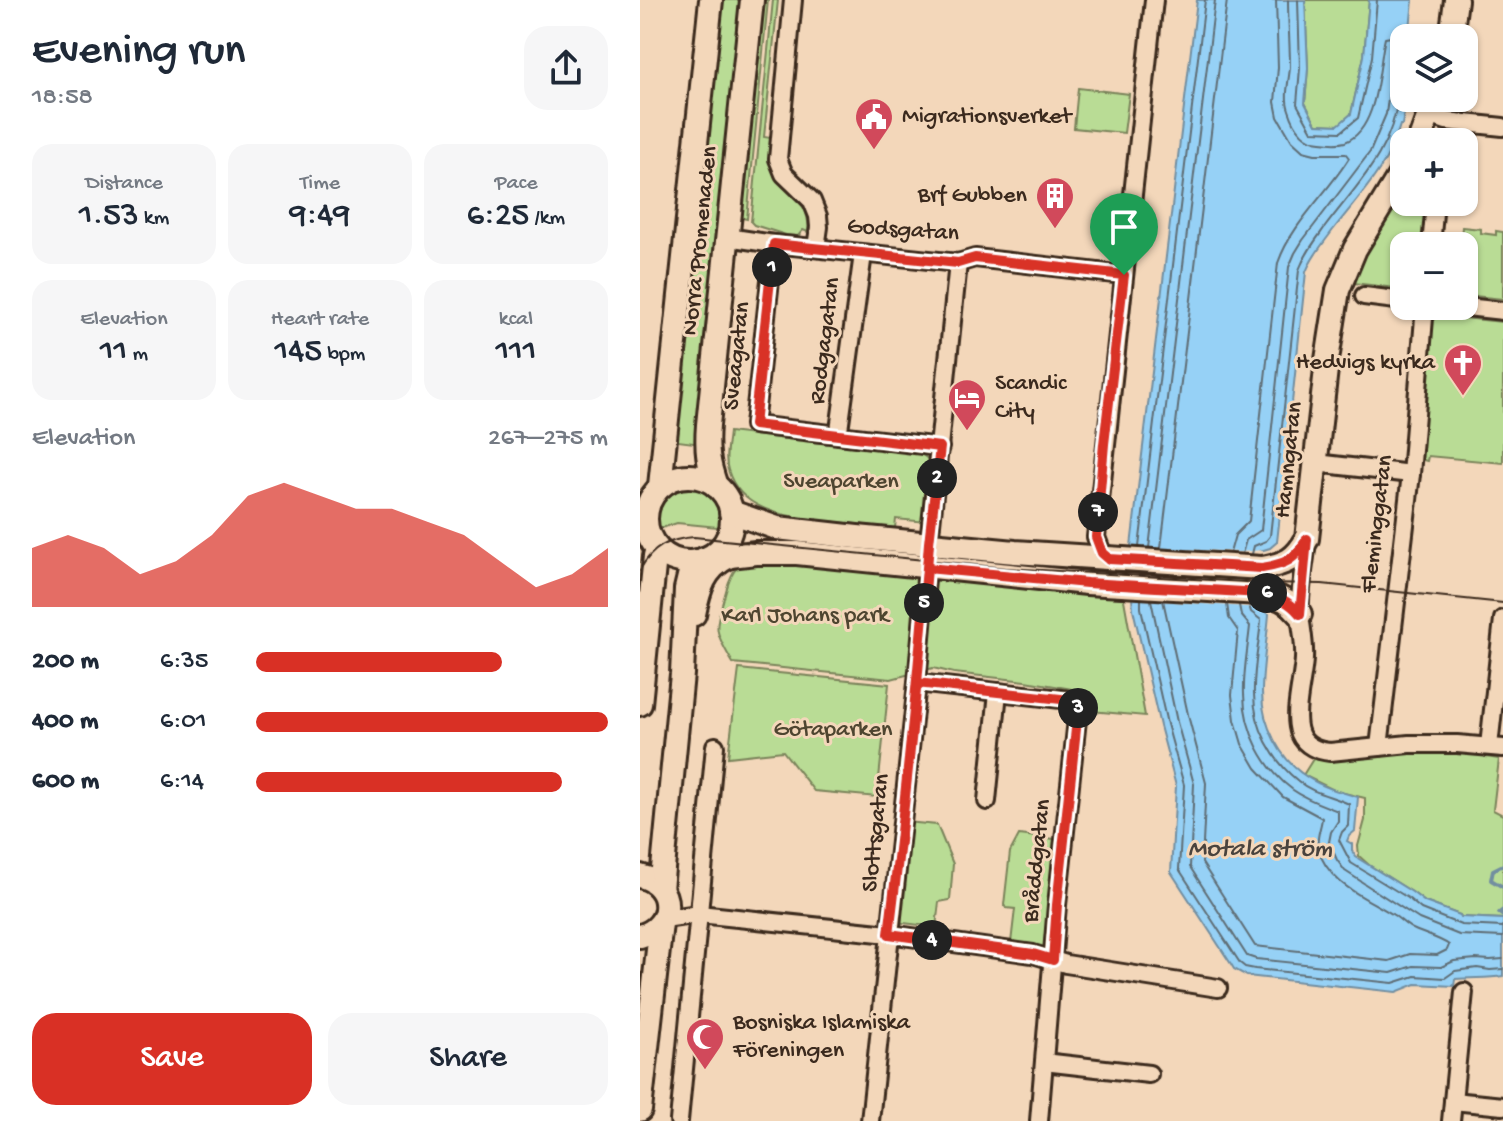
<!DOCTYPE html>
<meta charset="utf-8">
<style>
:root{--surface:#fff;--page:#f6f6f7;--text:#1f2937;--muted:#747a83;--accent:#d93025}
body{margin:0;font-family:"Gochi Hand",sans-serif;background:var(--page);color:var(--text);height:100vh;display:flex;flex-direction:column;font-size:30px;white-space:nowrap}
*{box-sizing:border-box;margin:0}
p{font-size:26px;color:var(--muted)}
.icon{flex:none;width:44px;height:44px;fill:none;stroke:currentColor;stroke-width:2;stroke-linecap:round;stroke-linejoin:round}
.map{position:relative;flex:1;overflow:hidden}
.drawer{display:flex;flex-direction:column;background:var(--surface);width:640px}
.drawer>*{flex:none}
.tools{position:absolute;left:750px;top:24px;display:grid;gap:16px}
.tools a{display:grid;place-items:center;width:88px;height:88px;border-radius:16px;background:var(--surface);box-shadow:0 2px 6px #0004;font-size:40px}
.pin{position:absolute;display:grid;place-items:center;width:68px;height:68px;color:#fff;margin:-82px -34px;border-radius:50% 50% 50% 0;rotate:-45deg;box-shadow:0 0 8px #0007}
.pin .icon{rotate:45deg}
.km{position:absolute;width:40px;height:40px;margin:-20px;border-radius:50%;background:#222;color:#fff;font-size:22px;line-height:40px;text-align:center}
.round{display:grid;place-items:center;flex:none;width:84px;height:84px;border-radius:24px;background:var(--page)}
.overview{display:flex;align-items:center;justify-content:space-between;height:136px;padding:0 32px}
h1{font-size:44px;font-weight:600;line-height:60px}
.metrics{display:grid;grid-template-columns:repeat(3,1fr);gap:12px;height:136px;padding:8px 32px}
.metrics div{display:grid;align-content:center;border-radius:20px;background:var(--page);text-align:center}
.metrics b{font-size:34px;font-weight:600}
.metrics small{font-size:22px;font-weight:400}
.metrics p{font-size:22px}
.chart{height:224px;padding:16px 32px}
.chart p{display:flex;justify-content:space-between}
.chart svg{width:100%;height:144px;margin-top:8px;fill:var(--accent);opacity:.7}
.primary-button{display:flex;gap:16px;margin-top:auto;padding:16px 32px}
.primary-button a{flex:1;height:92px;border-radius:24px;background:var(--accent);color:#fff;font-size:32px;font-weight:600;line-height:92px;text-align:center}
.primary-button a+a{background:var(--page);color:var(--text)}
ul{padding:0 32px;list-style:none;font-size:26px}
li{display:grid;grid-template-columns:128px 96px 1fr;align-items:center;height:60px}
li i{height:20px;border-radius:10px;background:var(--accent)}
main{display:flex;flex:1;min-height:0}
.map>svg:first-child{display:block}
.green{fill:#b9dc95;stroke:#7a835a;stroke-width:2}
.water{fill:#96d1f6;stroke:#728ea0;stroke-width:2}
.pier{fill:#f3d7ba}
.lines{fill:none;stroke-linecap:round;stroke-linejoin:round}
.shore{stroke:#5f6d74;stroke-width:2}
.stream{stroke:#728ea0;stroke-width:4}
.street-casing{stroke:#3b2a1e;stroke-width:22}
.secondary-casing{stroke:#3b2a1e;stroke-width:28}
.street{stroke:#f3d7ba;stroke-width:16}
.secondary{stroke:#f3d7ba;stroke-width:22}
.tram{stroke:#3b2a1e;stroke-width:2}
.route-casing{stroke:#fff;stroke-width:16}
.route{stroke:#d93025;stroke-width:10}
.labels{text-anchor:middle;dominant-baseline:central;stroke-width:6;stroke-linejoin:round;paint-order:stroke}
.poi-label{font-size:24px;fill:#3b2a1e;stroke:#f3d7ba;text-anchor:start}
.street-label{font-size:24px;fill:#3b2a1e;stroke:#f3d7ba}
.park-label{font-size:24px;fill:#4e4530;stroke:#f3d7ba}
.water-label{font-size:26px;font-style:italic;fill:#49433e;stroke:#f3d7ba}
</style>
<main>
<section class="drawer">
<div class="overview"><div><h1>Evening run</h1><p>18:58</p></div><a class="round"><svg class="icon" aria-label="share" viewBox="0 0 24 24"><path d="M12 15V3M7 8l5-5 5 5M5 13v7h14v-7"/></svg></a></div>
<div class="metrics">
<div><p>Distance</p><b>1.53<small> km</small></b></div>
<div><p>Time</p><b>9:49</b></div>
<div><p>Pace</p><b>6:25<small> /km</small></b></div>
</div>
<div class="metrics">
<div><p>Elevation</p><b>11<small> m</small></b></div>
<div><p>Heart rate</p><b>145<small> bpm</small></b></div>
<div><p>kcal</p><b>111</b></div>
</div>
<div class="chart"><p><span>Elevation</span>267–275 m</p>
<svg viewBox="0 0 160 44" preserveAspectRatio="none"><path d="M0 44V26L10 22L20 26L30 34L40 30L50 22L60 10L70 6L80 10L90 14L100 14L110 18L120 22L130 30L140 38L150 34L160 26V44z"/></svg>
</div>
<ul>
<li><b>200 m</b>6:35<i style="width:70%"></i></li>
<li><b>400 m</b>6:01<i style="width:100%"></i></li>
<li><b>600 m</b>6:14<i style="width:87%"></i></li>
</ul>
<div class="primary-button"><a>Save</a><a>Share</a></div>
</section>
<div class="map">
<svg width="863" height="1121" viewBox="0 0 863 1121">
<rect width="100%" height="100%" fill="#f3d7ba"/>
<filter id="ink" filterUnits="userSpaceOnUse"><feTurbulence type="fractalNoise" baseFrequency=".0125" numOctaves="2"/><feDisplacementMap in="SourceGraphic" scale="16" xChannelSelector="R" yChannelSelector="G"/><feConvolveMatrix kernelMatrix="1 2 1 2 8 2 1 2 1" color-interpolation-filters="sRGB"/></filter>
<g filter="url(#ink)">
<g class="green">
<path d="M75 0H104L61 444 30 440Z"/>
<path d="M120 0H128L107 219 102 218 100 213Z"/>
<path d="M133 0H138L124 137 131 138C131 145 129 152 131 158 136 188 172 197 168 232L163 230 158 236 146 235 114 225 111 222Z"/>
<path d="M665 0H729L724 56 711 114 699 125 676 124 665 103 668 68Z"/>
<path d="M438 88 489 94 484 133 434 128Z"/>
<path d="M764 183V202H787L782 246H764V289L714 283 708 292 711 275Z"/>
<path d="M822 227 841 229V233L856 235V231L863 232V299L824 295V246H820Z"/>
<path d="M793 315 863 322V463L788 456 787 461 779 459Z"/>
<path d="M89 432 181 443 200 441 271 451C281 454 287 456 293 465L287 522 256 519 255 528C232 526 209 523 186 521 148 516 101 513 88 470 84 458 88 444 89 432Z"/>
<path d="M42 488C62 488 96 502 78 527L37 523 19 529C16 510 24 495 42 488Z"/>
<path d="M127 559 483 594 505 716 451 711 443 691 386 681 314 673 293 668 251 679 93 663C72 628 75 629 86 591 88 584 91 573 97 568 104 562 119 561 127 559Z"/>
<path d="M99 669 249 684 237 797 174 791 143 751 88 757Z"/>
<path d="M804 751 845 754V757L859 759 853 810 863 815V919L821 917 820 915 785 902 772 892 729 865 719 856 718 846 725 820V798L696 791 663 775 673 759C696 762 717 758 739 755 761 753 782 752 804 751Z"/>
<path d="M266 822 297 825 313 864 310 900 299 902 296 927 255 922Z"/>
<path d="M379 835 414 839 404 947 371 943 375 909 366 908 364 905 370 852Z"/>
</g>
<path class="water" d="M557 0H665L668 68 665 103 676 124 698 125 711 114 724 56 729 0H773L769 38H764L765 108 762 125H760C749 166 718 197 693 230 683 244 672 256 666 272L637 542 630 548 620 551 617 607 629 614C627 640 622 667 622 693 622 724 640 760 667 777 682 787 700 792 718 797L715 831 709 836 707 841 712 844V851L716 857 772 892 785 902 820 915 821 917 863 919V976C847 979 832 977 815 979L814 986 776 984 756 992 607 976 594 969 591 964 531 872 536 786 520 726 493 609 490 574 491 546Z"/>
<path class="pier" d="M487 546 600 552 623 550 620 608 489 599 486 574Z"/>
<g class="lines">
<g class="shore">
<path d="M648 0C648 22 650 45 650 67 649 81 644 97 649 110 654 126 663 141 681 142 688 143 698 144 705 142 739 129 738 67 745 38L751 37 756 48 764 55"/>
<path d="M658 0 660 68 657 104 672 131 701 132 718 118 732 57 737 0"/>
<path d="M499 547 565 0"/>
<path d="M509 548 575 0"/>
<path d="M521 548 587 0"/>
<path d="M590 553 595 535 609 521 638 263C652 223 687 194 709 158L706 154H675L663 151 652 141 638 117 635 102 638 67 636 0"/>
<path d="M602 554 606 540 621 530 649 267 655 253 663 240 730 152 746 114 749 91 755 84 764 80"/>
<path d="M612 554 614 546 626 541 630 536 659 270C665 254 675 241 685 227 717 184 752 152 758 97L764 90"/>
<path d="M501 599V608L527 724 544 785 539 869 600 963 605 967 615 969 753 983 775 976 805 978 815 971 837 968 850 970 863 969"/>
<path d="M511 600 537 722 554 784 550 867 607 956 616 959 751 973 773 966 801 967 814 961 836 959 850 960 863 959"/>
<path d="M523 600 549 719 566 783 562 863 615 946 749 961 770 954 797 955 807 950 809 945C799 938 786 935 775 930 767 927 762 921 755 916 726 897 688 885 678 848 676 837 681 828 682 818L643 797 616 768 602 744 595 720 592 695 598 631 589 618 587 604"/>
<path d="M599 605 601 615 610 626C608 648 603 671 604 694 604 730 624 769 653 790 667 800 683 805 698 811V821L691 832 689 842 697 860 705 871 779 919 819 935 863 937"/>
<path d="M609 605 611 612 621 620C619 644 613 670 614 694 614 727 632 760 658 781 672 793 692 796 709 804L708 826 702 832 699 840 711 863 768 898 781 909 821 925 863 927"/>
</g>
<g class="stream">
<path d="M863 865 853 870 851 880 863 887"/>
<path d="M863 910 859 913 863 916"/>
</g>
<defs>
<g id="street">
<path d="M153 0 138 159 144 174 172 201 178 216 179 227 176 248"/>
<path d="M789 115 806 121 863 127"/>
<path d="M87 237 134 244 318 263 335 258 484 275"/>
<path d="M134 244 114 425 300 447"/>
<path d="M791 246 795 202"/>
<path d="M724 296 764 301"/>
<path d="M817 306 863 311"/>
<path d="M200 435 199 430 223 254"/>
<path d="M676 463 771 474"/>
<path d="M667 541C665 562 658 596 660 616 662 631 665 644 664 659 663 680 652 715 660 734 665 746 678 751 690 752L769 744H817L863 748"/>
<path d="M469 559 462 553 456 537 514 0"/>
<path d="M277 683 439 701 417 905 399 1121"/>
<path d="M849 746 863 619"/>
<path d="M739 747 771 474 785 306"/>
<path d="M347 801 358 692"/>
<path d="M24 919 59 914 249 934 393 954 426 964 578 988"/>
<path d="M404 1062 509 1074"/>
<path d="M813 1101 863 1106"/>
<path d="M39 1121 75 746"/>
<path d="M230 1121 277 683 290 534 318 263"/>
<path d="M811 1121 824 992"/>
</g>
<g id="secondary">
<path d="M811 38 816 0"/>
<path d="M779 142 795 98"/>
<circle cx="49" cy="519" r="43"/>
<path d="M20 486 71 0"/>
<path d="M76 486C68 463 66 450 68 425L112 0"/>
<path d="M91 512 137 528 217 537 375 552 622 568C646 564 655 560 667 539L687 360 698 290 715 249 764 168"/>
<path d="M64 559 116 553H157L447 583 621 593C637 595 650 601 660 614"/>
<path d="M54 614C59 589 64 569 88 557"/>
<path d="M0 704 15 556 17 548"/>
<path d="M0 876C35 884 35 927 0 936"/>
<path d="M21 889 42 674 46 589 51 568 56 561"/>
<path d="M0 1110 21 923"/>
</g>
</defs>
<use href="#street" class="street-casing"/>
<use href="#secondary" class="secondary-casing"/>
<use href="#street" class="street"/>
<use href="#secondary" class="secondary"/>
<path class="tram" d="M0 570C12 547 29 539 54 537L365 568 622 583 682 584 863 603"/>
</g>
</g>
<g class="lines" filter="url(#ink)">
<defs>
<path id="route" d="M484 275 335 258 318 263 134 244 114 425 300 447 289 543 287 568 277 683 439 701 417 905 413 960 393 954 249 934C264 812 277 690 287 568L447 583 621 593C637 595 649 601 660 614L667 539C655 560 646 564 622 568L469 559 462 553 456 537 464 444 484 275"/>
</defs>
<use href="#route" class="route-casing"/>
<use href="#route" class="route"/>
</g>
<defs>
<symbol id="civic-pin" viewBox="-11 -11 22 30"><path d="M0 17L-7.5 6A9.5 9.5 0 1 1 7.5 6Z" fill="#d1495b" stroke="#f3d7ba"/><path d="M-.6-6.5H3V-4.5H.6V-3L4-1V1h2V6H-6V1h2V-1L-.6-3ZM-1.2 2.5V6h2.4V2.5Z" fill="#fff"/></symbol>
<symbol id="building-pin" viewBox="-11 -11 22 30"><path d="M0 17L-7.5 6A9.5 9.5 0 1 1 7.5 6Z" fill="#d1495b" stroke="#f3d7ba"/><path d="M-4-6H4V6H1V3H-1V6H-4ZM-2.5-4.3h1.7v1.8h-1.7ZM.8-4.3h1.7v1.8H.8ZM-2.5-1h1.7V.8h-1.7ZM.8-1h1.7V.8H.8Z" fill="#fff"/></symbol>
<symbol id="church-pin" viewBox="-11 -11 22 30"><path d="M0 17L-7.5 6A9.5 9.5 0 1 1 7.5 6Z" fill="#d1495b" stroke="#f3d7ba"/><path d="M-1.2-6h2.4v3.5h3.3v2.4h-3.3V6h-2.4V-.1h-3.3v-2.4h3.3Z" fill="#fff"/></symbol>
<symbol id="hotel-pin" viewBox="-11 -11 22 30"><path d="M0 17L-7.5 6A9.5 9.5 0 1 1 7.5 6Z" fill="#d1495b" stroke="#f3d7ba"/><path d="M-6-4.5h1.5V1H6V5H4.5V3h-9V5H-6ZM-4 0a1.8 1.8 0 1 1 3.6 0ZM.5 0V-2.5h3Q6-2.5 6 0Z" fill="#fff"/></symbol>
<symbol id="mosque-pin" viewBox="-11 -11 22 30"><path d="M0 17L-7.5 6A9.5 9.5 0 1 1 7.5 6Z" fill="#d1495b" stroke="#f3d7ba"/><path d="M3.5-4.9A6 6 0 1 0 3.5 4.9A5 5 0 1 1 3.5-4.9Z" fill="#fff"/></symbol>
</defs>
<g fill-rule="evenodd">
<use href="#civic-pin" x="212" y="95" width="44" height="60"/>
<use href="#building-pin" x="393" y="174" width="44" height="60"/>
<use href="#church-pin" x="801" y="341" width="44" height="60"/>
<use href="#hotel-pin" x="305" y="376" width="44" height="60"/>
<use href="#mosque-pin" x="43" y="1015" width="44" height="60"/>
</g>
<g class="labels">
<g class="poi-label">
<text x="262" y="117">Migrationsverket</text>
<text x="387" y="196" text-anchor="end">Brf Gubben</text>
<text x="795" y="363" text-anchor="end">Hedvigs kyrka</text>
<text x="355" y="384">Scandic<tspan x="355" dy="28">City</tspan></text>
<text x="93" y="1023">Bosniska Islamiska<tspan x="93" dy="28">Föreningen</tspan></text>
</g>
<g class="street-label">
<text transform="translate(263 231) rotate(4)">Godsgatan</text>
<text transform="translate(61 241) rotate(-84)">Norra Promenaden</text>
<text transform="translate(186 341) rotate(-83)">Rodgagatan</text>
<text transform="translate(98 356) rotate(-84)">Sveagatan</text>
<text transform="translate(650 460) rotate(-84)">Hamngatan</text>
<text transform="translate(738 524) rotate(-83)">Fleminggatan</text>
<text transform="translate(237 833) rotate(-84)">Slottsgatan</text>
<text transform="translate(398 861) rotate(-84)">Bråddgatan</text>
</g>
<g class="park-label">
<text x="201" y="482">Sveaparken</text>
<text x="165" y="616">Karl Johans park</text>
<text x="193" y="730">Götaparken</text>
</g>
<g class="water-label">
<text x="620" y="850">Motala ström</text>
</g>
</g>
</svg>
<div class="tools">
<a><svg class="icon" aria-label="layers" viewBox="0 0 24 24"><path d="M12 4l9 5-9 5-9-5zM3 14l9 5 9-5"/></svg></a>
<a>+</a>
<a>−</a>
</div>
<div class="pin" style="left:484px;top:275px;background:#1e9e55"><svg class="icon" aria-label="arrive" viewBox="0 0 24 24"><path d="M6 21V4h12l-3 4 3 4H6"/></svg></div>
<b class="km" style="left:132px;top:267px">1</b>
<b class="km" style="left:297px;top:478px">2</b>
<b class="km" style="left:438px;top:708px">3</b>
<b class="km" style="left:292px;top:940px">4</b>
<b class="km" style="left:284px;top:603px">5</b>
<b class="km" style="left:627px;top:593px">6</b>
<b class="km" style="left:458px;top:512px">7</b>
</div>
</main>
